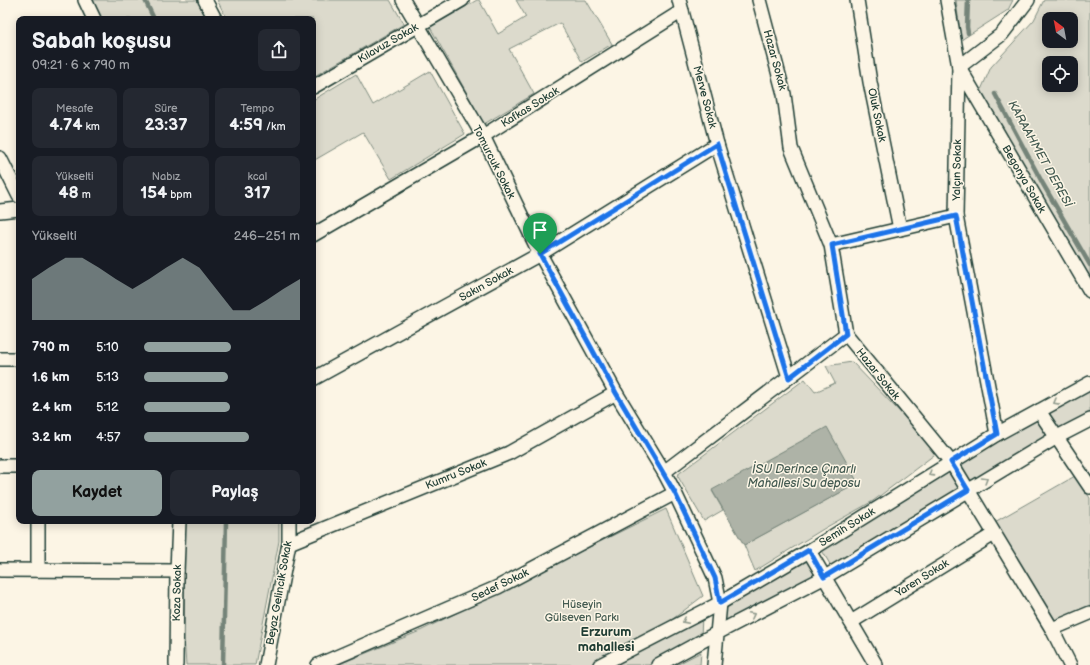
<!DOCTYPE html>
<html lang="tr">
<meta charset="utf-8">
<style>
:root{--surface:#171b24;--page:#242831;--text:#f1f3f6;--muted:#9ea1a6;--accent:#92a19f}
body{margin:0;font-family:"Balsamiq Sans",sans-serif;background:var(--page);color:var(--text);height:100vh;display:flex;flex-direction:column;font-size:15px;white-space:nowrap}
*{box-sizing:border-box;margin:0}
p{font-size:13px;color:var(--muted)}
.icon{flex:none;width:22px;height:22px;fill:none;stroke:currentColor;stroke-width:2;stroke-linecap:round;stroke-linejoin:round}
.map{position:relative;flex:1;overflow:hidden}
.side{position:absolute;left:16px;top:16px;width:300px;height:508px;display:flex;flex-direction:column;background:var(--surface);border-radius:8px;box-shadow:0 2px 10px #0003}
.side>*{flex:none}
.needle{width:26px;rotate:328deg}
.buttons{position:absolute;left:1042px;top:12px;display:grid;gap:8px}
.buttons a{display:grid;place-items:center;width:36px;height:36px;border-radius:8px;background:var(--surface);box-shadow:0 2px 10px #0003;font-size:20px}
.pin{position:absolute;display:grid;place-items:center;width:34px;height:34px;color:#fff;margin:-41px -17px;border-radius:50% 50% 50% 0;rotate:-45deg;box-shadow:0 0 4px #0007}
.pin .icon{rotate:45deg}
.round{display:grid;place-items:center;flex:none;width:42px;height:42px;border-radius:8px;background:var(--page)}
.overview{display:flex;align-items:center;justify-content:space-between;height:68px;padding:0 16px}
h1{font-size:22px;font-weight:700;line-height:30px}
.metrics{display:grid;grid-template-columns:repeat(3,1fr);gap:6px;height:68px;padding:4px 16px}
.metrics div{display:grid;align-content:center;border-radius:8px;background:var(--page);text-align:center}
.metrics b{font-size:17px;font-weight:700}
.metrics small{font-size:11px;font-weight:400}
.metrics p{font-size:11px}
.chart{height:112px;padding:8px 16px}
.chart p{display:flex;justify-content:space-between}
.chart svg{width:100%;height:72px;margin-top:4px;fill:var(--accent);opacity:.7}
.action{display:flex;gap:8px;margin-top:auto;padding:8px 16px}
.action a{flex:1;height:46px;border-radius:8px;background:var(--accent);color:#111;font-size:16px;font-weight:700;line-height:46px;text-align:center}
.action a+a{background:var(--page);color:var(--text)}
ul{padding:0 16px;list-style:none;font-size:13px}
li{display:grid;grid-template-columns:64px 48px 1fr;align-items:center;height:30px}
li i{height:10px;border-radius:5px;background:var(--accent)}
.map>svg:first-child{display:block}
.green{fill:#dcdacc;stroke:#7e8c80;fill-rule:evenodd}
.water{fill:#aeb3a7;stroke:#758479}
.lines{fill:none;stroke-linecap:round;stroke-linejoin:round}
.stream{stroke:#758479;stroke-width:4.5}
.minor-casing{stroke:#1f3d34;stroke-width:16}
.minor{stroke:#fcf5e5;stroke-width:13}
.oneway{stroke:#8e998c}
.route-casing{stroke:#fff;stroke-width:8}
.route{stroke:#1a73e8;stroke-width:5}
.labels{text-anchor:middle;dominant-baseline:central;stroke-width:3;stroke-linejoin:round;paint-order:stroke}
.street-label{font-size:11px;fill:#1f3d34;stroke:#fcf5e5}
.park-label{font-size:11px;fill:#455c52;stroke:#fcf5e5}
.water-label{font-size:12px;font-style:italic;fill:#435a51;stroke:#fcf5e5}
.quarter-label{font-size:13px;font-weight:bold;fill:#1f3d34;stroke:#fcf5e5}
</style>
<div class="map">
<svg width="1090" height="665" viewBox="0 0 1090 665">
<rect width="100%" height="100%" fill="#fcf5e5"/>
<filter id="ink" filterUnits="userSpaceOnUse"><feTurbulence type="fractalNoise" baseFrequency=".025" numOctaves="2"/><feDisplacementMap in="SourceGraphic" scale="8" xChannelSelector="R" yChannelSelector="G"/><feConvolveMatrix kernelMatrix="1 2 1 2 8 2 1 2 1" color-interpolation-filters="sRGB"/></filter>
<g filter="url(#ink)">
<g class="green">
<path d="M90 0H197L208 19H100Z"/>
<path d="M217 0H390L404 24 313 77V19H227Z"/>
<path d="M477 0H479L498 34 526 17 516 0H586L612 44 582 62 560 23 509 49 534 94 484 124 430 27Z"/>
<path d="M956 0H1013L1008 10 961 40Z"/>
<path d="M1044 0H1090V291L977 99 991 67 1034 20ZM1049 19H1071V41H1049ZM1049 63H1071V85H1049Z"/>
<path d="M430 71 465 134 391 179 363 132 313 161V100L356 74 373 105Z"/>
<path d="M852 362 938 452 873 501 825 528 755 571 744 545 858 483 712 491 723 510 704 521 677 475 805 379 815 392 835 383 826 366Z"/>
<path d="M1090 389V414L1059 431 1048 413Z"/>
<path d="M1036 418 1049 437 971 483 958 463Z"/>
<path d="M950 469 962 489 831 566 820 547Z"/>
<path d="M1075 476 1090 498V608L1053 625 993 523Z"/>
<path d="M666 509 703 596 657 631 592 665H337L420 631Z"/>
<path d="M185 521H279V541L255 665H186L184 638Z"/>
<path d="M806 557 815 575 724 625V604Z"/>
<path d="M702 615 701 638 652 665H609Z"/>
<path d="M701 652 700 665H676Z"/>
</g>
<path class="water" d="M827 427 858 483 744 545 712 490Z"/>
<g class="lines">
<g class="stream">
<path d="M145 0 154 19"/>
<path d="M968 0 967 27 968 33"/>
<path d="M995 94 1043 184 1090 265"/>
<path d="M223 665 226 521"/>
</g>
<defs>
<g id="minor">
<path d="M85 0 94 19"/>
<path d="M205 0 215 19"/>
<path d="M403 0 483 136 540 254 616 393 664 472 675 493 715 578 720 603 714 665"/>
<path d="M679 0 717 144 789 377"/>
<path d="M759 0 784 94 791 148 831 245 846 334 951 462 1052 629 1070 665"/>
<path d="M857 0 870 82 900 229"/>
<path d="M947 0 959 67 956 216 997 434"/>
<path d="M959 67 1090 291"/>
<path d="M959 67 1002 34 1028 0"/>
<path d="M313 87 462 0"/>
<path d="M0 158 19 196"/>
<path d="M0 211 19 209"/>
<path d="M313 235 483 136 682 11"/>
<path d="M831 245 956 216"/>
<path d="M0 359H19"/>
<path d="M313 379 540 254 717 144"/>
<path d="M1039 411 1090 487"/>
<path d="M0 466H19"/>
<path d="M664 472 846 334"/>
<path d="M289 543 509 453 616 393"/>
<path d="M809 551 876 665"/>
<path d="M0 570 177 571"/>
<path d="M38 570V521"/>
<path d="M851 622 994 534"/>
<path d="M1052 629 1090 613"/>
<path d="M176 665 177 571 179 521"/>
<path d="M266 665 289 543V521"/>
<path d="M318 665 498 587 675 493"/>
<path d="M600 665 720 603 809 551 997 434 1090 383"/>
<path d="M658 665 717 633 825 577 1057 437 1090 420"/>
</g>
</defs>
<use href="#minor" class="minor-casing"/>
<use href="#minor" class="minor"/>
</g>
<defs><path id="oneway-chevron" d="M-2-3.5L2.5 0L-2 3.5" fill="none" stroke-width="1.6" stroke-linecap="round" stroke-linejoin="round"/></defs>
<g class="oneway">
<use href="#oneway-chevron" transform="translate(1056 402) rotate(151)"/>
<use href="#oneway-chevron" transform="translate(931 474) rotate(148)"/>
<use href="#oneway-chevron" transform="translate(985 480) rotate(-31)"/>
<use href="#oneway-chevron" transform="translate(752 615) rotate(-27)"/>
<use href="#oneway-chevron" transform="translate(685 621) rotate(153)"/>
</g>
</g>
<g class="lines" filter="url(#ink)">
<defs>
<path id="route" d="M717 144 789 378 846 334 832 245 956 216 997 434 951 462 968 490 824 577 809 550 720 603 715 578 675 493 616 393 540 254Z"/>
</defs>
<use href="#route" class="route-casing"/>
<use href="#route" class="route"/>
</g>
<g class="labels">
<g class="street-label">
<text transform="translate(388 43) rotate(-30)">Kılavuz Sokak</text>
<text transform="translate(775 60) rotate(75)">Hazar Sokak</text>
<text transform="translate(705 97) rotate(75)">Merve Sokak</text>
<text transform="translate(530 107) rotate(-32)">Kafkas Sokak</text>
<text transform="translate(877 115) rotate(78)">Oluk Sokak</text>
<text transform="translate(494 162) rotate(63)">Tomurcuk Sokak</text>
<text transform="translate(957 170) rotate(-89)">Yalçın Sokak</text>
<text transform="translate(1024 179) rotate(60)">Begonya Sokak</text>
<text transform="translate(486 284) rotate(-29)">Sakın Sokak</text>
<text transform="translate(878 374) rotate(51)">Hazar Sokak</text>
<text transform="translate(456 474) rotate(-22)">Kumru Sokak</text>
<text transform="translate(847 527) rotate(-32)">Semih Sokak</text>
<text transform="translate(922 578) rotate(-32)">Yaren Sokak</text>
<text transform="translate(500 585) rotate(-26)">Sedef Sokak</text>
<text transform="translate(177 593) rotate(-89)">Koza Sokak</text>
<text transform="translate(279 593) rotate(-80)">Beyaz Gelincik Sokak</text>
</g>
<g class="park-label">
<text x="582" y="604">Hüseyin<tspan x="582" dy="13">Gülseven Parkı</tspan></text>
</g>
<g class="water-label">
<text transform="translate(1040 154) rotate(61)">KARAAHMET DERESİ</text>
<text x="804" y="469">İSU Derince Çınarlı<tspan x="804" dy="14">Mahallesi Su deposu</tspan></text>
</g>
<g class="quarter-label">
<text x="606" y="632">Erzurum<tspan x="606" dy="15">mahallesi</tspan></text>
</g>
</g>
</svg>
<div class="buttons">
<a><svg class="needle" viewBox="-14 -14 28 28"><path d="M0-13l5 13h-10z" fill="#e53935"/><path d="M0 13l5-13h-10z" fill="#9ea1a6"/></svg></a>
<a><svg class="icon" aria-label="locate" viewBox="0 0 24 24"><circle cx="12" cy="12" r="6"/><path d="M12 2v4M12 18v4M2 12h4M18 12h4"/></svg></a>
</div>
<div class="pin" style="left:540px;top:254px;background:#1e9e55"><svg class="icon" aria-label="arrive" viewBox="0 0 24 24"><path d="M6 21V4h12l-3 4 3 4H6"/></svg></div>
<section class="side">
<div class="overview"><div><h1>Sabah koşusu</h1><p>09:21 · 6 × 790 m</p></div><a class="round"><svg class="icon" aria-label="share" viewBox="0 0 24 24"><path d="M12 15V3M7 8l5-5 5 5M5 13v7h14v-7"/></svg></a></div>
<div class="metrics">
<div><p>Mesafe</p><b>4.74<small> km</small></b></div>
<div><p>Süre</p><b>23:37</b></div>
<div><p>Tempo</p><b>4:59<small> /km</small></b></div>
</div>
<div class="metrics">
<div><p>Yükselti</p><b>48<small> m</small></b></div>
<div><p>Nabız</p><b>154<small> bpm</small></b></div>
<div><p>kcal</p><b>317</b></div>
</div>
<div class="chart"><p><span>Yükselti</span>246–251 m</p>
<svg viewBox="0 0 160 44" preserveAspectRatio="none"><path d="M0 44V19L10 12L20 6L30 6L40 12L50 19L60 25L70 19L80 12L90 6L100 12L110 25L120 38L130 38L140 32L150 25L160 19V44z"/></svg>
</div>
<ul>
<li><b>790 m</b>5:10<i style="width:56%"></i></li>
<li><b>1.6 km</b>5:13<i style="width:54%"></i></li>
<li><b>2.4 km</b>5:12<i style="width:55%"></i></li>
<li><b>3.2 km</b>4:57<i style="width:67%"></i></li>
</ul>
<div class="action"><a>Kaydet</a><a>Paylaş</a></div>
</section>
</div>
